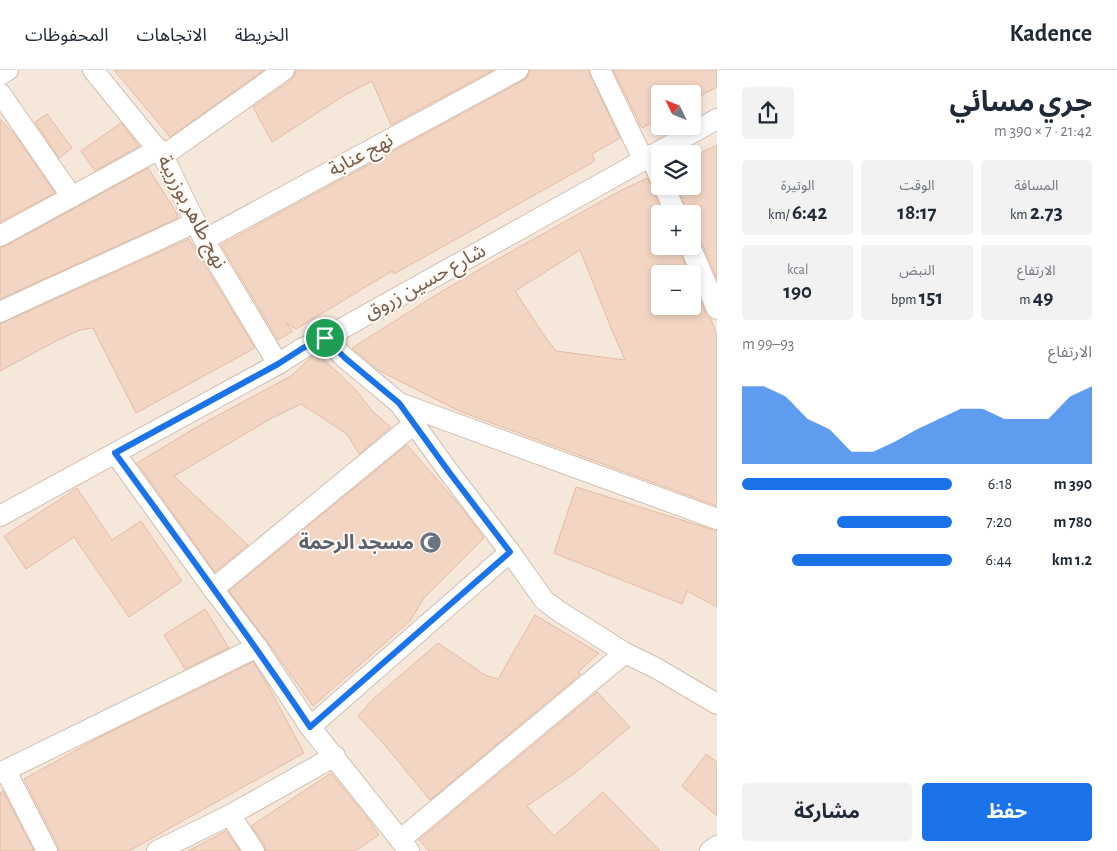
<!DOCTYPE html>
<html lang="ar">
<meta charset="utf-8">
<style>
:root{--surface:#fff;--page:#f2f2f3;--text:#1f2937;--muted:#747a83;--line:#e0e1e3;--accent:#1a73e8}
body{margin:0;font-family:"Alegreya Sans","Noto Sans Arabic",sans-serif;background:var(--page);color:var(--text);direction:rtl;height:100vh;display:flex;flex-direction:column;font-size:19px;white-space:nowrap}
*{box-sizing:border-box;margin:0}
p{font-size:16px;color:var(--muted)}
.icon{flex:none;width:28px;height:28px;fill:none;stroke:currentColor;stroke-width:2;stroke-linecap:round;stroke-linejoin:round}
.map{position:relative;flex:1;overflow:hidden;direction:ltr}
.drawer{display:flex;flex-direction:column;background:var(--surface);width:400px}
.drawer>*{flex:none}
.needle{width:32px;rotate:313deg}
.buttons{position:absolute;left:651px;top:15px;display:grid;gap:10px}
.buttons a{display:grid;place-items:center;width:50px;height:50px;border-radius:5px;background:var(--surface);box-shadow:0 2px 8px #0003;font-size:25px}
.pin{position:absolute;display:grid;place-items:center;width:42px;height:42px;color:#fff;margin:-21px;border:2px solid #fff;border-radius:50%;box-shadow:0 1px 5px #0007}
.round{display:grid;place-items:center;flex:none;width:52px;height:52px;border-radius:5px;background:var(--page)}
.summary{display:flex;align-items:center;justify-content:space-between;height:85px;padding:0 25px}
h1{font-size:28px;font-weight:700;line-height:38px}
.stats{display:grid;grid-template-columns:repeat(3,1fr);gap:8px;height:85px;padding:5px 25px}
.stats div{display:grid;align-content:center;border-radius:5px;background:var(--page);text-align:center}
.stats b{font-size:21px;font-weight:700}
.stats small{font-size:14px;font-weight:400}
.stats p{font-size:14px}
.chart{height:140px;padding:10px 25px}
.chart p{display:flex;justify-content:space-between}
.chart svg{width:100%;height:90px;margin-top:5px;fill:var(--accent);opacity:.7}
.button{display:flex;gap:10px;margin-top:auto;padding:10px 25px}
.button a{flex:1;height:58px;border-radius:5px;background:var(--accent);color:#fff;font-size:20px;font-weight:700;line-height:58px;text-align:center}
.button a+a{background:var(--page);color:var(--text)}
ul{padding:0 25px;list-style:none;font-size:16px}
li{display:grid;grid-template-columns:80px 60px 1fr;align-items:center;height:38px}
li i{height:12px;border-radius:6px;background:var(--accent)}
header{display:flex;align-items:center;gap:30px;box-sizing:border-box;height:70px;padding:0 25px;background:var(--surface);border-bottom:1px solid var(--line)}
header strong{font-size:24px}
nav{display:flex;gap:28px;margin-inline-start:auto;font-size:18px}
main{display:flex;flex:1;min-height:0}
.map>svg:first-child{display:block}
.residential{fill:#f5e8da;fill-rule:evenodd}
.building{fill:#f3d5c3;stroke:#e6bba3;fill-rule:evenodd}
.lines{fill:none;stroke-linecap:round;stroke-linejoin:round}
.minor-casing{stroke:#d1beb0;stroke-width:22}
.minor{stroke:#fff;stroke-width:20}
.route-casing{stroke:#fff;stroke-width:10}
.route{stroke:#1a73e8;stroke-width:6}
.labels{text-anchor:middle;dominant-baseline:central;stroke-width:4;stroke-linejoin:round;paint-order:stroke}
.street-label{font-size:20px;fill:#7a5c4d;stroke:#fffaf3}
.worship-label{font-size:20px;font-weight:bold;fill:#5b616d;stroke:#fffaf3;text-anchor:end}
</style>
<header>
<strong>Kadence</strong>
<nav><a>الخريطة</a><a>الاتجاهات</a><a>المحفوظات</a></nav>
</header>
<main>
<section class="drawer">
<div class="summary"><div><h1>جري مسائي</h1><p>21:42 · 7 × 390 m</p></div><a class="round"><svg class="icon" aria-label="share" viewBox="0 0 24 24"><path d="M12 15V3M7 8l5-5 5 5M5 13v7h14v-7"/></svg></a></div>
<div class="stats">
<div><p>المسافة</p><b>2.73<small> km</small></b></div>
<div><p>الوقت</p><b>18:17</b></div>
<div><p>الوتيرة</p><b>6:42<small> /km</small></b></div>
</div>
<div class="stats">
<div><p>الارتفاع</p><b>49<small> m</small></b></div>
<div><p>النبض</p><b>151<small> bpm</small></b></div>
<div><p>kcal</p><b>190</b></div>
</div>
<div class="chart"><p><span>الارتفاع</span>93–99 m</p>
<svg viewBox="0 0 160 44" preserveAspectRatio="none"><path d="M0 44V6L10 6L20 11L30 22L40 27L50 38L60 38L70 33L80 27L90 22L100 17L110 17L120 22L130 22L140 22L150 11L160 6V44z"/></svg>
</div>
<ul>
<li><b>390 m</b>6:18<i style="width:100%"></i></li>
<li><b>780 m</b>7:20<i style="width:55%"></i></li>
<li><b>1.2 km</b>6:44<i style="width:76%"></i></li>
</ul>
<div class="button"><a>حفظ</a><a>مشاركة</a></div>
</section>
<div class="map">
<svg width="717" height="781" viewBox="0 0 717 781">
<rect width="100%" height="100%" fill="#fdf6ec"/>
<path class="residential" d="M0 0H717V781H0ZM660 24H692V56H660ZM660 84H692V116H660ZM660 144H692V176H660ZM660 204H692V236H660Z"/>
<g class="building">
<path d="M114 0H264L170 67Z"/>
<path d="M296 0H493L391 55 372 11 345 25 272 72 253 37 291 10 295 5Z"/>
<path d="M530 0H588L620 68 592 84 595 91 394 204 392 201 296 259 285 253 293 261 278 270 221 175 524 10 528 6Z"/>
<path d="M613 0H717V17L692 30V24H660V48L642 58Z"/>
<path d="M47 44 72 78 59 88 35 52Z"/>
<path d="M0 49 15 65 55 123 0 152Z"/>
<path d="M121 53 139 76 95 101 81 81Z"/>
<path d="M717 75V209L701 171 697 167 692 165V144H688L677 116H692V87Z"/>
<path d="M148 98 178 145 177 146 178 148 0 229V178L6 176Z"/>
<path d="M647 108 652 117 663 144H660V176H678L689 204H660V236H692V212L706 244 711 249 717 266V436L459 341 378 300 352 278 439 223 496 190 618 122ZM580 180 611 258 625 290 556 281 541 261 515 221Z"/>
<path d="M189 169 255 278 136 343 93 258 80 260 60 269 0 301V254Z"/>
<path d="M318 284 355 319 373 342 391 357 359 384 347 364 301 334 272 348 174 406 248 475 215 502 137 393 200 355 291 306 311 287Z"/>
<path d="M407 375 461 437 484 468 424 528 410 551 313 636 266 570 229 521Z"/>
<path d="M576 417 717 461V537L687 521 682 534 554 483Z"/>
<path d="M77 418 112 470 141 451 182 511 129 547 74 467 26 499 4 466Z"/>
<path d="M205 539 229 578 185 599 164 565Z"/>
<path d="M535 545 599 583 578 602 581 604 430 730 383 673 358 646 373 629 438 573 485 605 498 609Z"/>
<path d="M253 592 266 612 304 683 129 781H59L58 776 24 709 100 667Z"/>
<path d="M597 622 630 657 575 703 527 736 554 766 603 722 660 781H429L419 770Z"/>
<path d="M706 684 717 692V746L682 716Z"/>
<path d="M331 703 366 746 379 765 355 781H266L264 774 251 756Z"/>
<path d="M3 721 34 781H0V723Z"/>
<path d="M226 761 240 781H188Z"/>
</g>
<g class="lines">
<defs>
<g id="minor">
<path d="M93 0 163 86 204 170 278 294"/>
<path d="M600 0 643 89"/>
<path d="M0 5 8 0"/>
<path d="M0 23 72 127"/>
<path d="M650 85 660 108"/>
<path d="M163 86 284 0"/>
<path d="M664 116 676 144"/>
<path d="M0 166 159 79"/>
<path d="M204 170 518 0"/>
<path d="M690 176 717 239"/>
<path d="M0 242C65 211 131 183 196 152"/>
<path d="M325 268 345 288 399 333 717 449"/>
<path d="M399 333 449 402 510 482 544 530 557 540 625 583 656 598 717 634"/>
<path d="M115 383 213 519 257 577 310 657 409 781"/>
<path d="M0 446 278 294 303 278 325 268 717 49"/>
<path d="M213 519 414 354"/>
<path d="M310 657 510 482"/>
<path d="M6 701 47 781"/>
<path d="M0 703 257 577"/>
<path d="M230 745 254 781"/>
<path d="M400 770 625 583"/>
<path d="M157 781 230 745 335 686"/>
<path d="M710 781 717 776"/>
</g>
</defs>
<use href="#minor" class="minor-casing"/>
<use href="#minor" class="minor"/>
</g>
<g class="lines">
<defs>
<path id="route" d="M325 268 345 288 399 333 449 402 510 482 310 657C248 564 181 474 115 383L278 294 303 278Z"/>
</defs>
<use href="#route" class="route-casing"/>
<use href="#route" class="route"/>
</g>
<defs>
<symbol id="mosque-disc" viewBox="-11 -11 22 22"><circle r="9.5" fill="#6b7280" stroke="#fffaf3"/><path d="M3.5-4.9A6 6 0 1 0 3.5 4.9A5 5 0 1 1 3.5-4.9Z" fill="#fff"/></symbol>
</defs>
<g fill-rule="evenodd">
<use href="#mosque-disc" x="418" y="460" width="25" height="25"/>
</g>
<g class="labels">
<g class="street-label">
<text transform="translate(361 85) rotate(-28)">نهج عنابة</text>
<text transform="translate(192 142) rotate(62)">نهج طاهر بوزريبة</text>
<text transform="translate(425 212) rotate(-29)">شارع حسين زروق</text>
</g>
<g class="worship-label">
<text x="414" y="473">مسجد الرحمة</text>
</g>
</g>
</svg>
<div class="buttons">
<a><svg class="needle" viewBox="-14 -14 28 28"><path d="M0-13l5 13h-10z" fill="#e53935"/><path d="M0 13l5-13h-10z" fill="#747a83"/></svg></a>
<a><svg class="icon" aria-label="layers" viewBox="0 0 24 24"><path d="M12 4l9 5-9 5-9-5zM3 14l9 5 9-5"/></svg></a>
<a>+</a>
<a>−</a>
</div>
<div class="pin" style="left:325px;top:268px;background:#1e9e55"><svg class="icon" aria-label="arrive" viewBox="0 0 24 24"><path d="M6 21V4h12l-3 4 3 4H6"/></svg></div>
</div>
</main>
